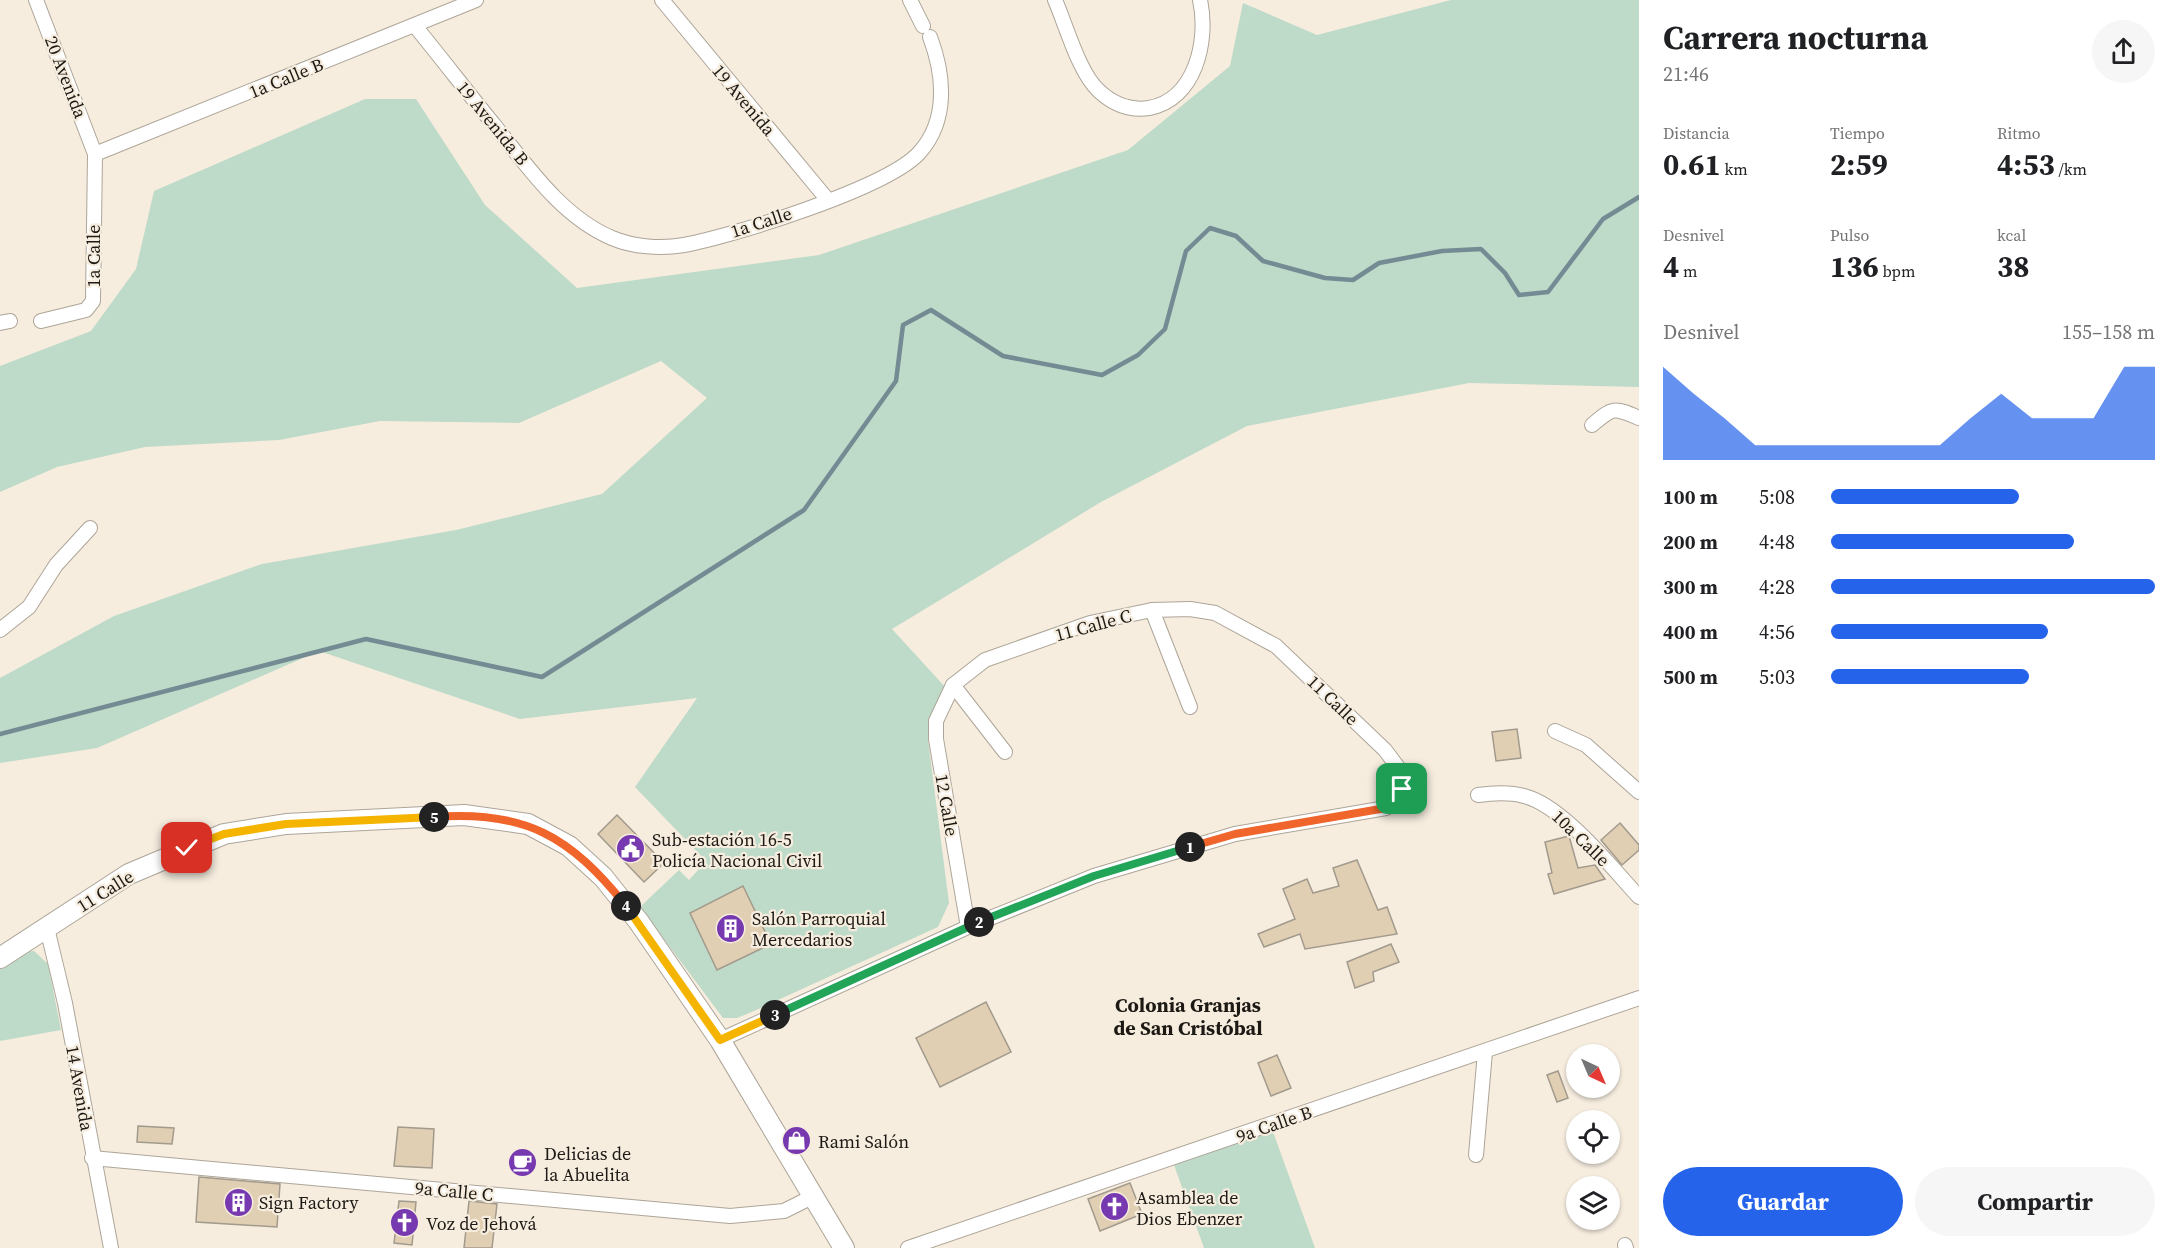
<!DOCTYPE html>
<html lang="es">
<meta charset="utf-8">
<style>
:root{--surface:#fff;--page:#f6f6f6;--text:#202124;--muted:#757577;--accent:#2563eb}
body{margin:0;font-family:"Source Serif 4",serif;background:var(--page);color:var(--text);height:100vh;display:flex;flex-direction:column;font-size:22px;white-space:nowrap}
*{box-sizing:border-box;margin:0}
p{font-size:20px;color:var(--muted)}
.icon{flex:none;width:33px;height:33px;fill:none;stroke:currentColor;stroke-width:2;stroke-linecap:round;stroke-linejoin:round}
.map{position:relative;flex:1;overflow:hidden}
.details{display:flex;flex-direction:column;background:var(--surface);width:540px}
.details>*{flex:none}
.needle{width:39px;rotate:136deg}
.controls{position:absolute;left:1566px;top:1044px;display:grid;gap:12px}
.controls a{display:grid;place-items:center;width:54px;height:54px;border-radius:50%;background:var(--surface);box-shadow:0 2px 4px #0004;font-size:30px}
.pin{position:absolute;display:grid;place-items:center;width:51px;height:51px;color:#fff;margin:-26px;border-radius:12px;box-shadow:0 3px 9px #0006}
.km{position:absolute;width:30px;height:30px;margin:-15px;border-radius:50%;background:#222;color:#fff;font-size:16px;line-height:30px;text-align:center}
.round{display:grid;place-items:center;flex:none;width:63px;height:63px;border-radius:32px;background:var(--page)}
.summary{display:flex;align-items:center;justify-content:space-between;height:102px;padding:0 24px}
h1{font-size:33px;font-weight:700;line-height:45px}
.figures{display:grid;grid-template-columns:repeat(3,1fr);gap:9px;height:102px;padding:6px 24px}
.figures div{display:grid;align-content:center}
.figures b{font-size:30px;font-weight:700}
.figures small{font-size:16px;font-weight:400}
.figures p{font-size:16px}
.chart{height:168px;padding:12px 24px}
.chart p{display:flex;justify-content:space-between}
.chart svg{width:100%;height:108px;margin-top:6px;fill:var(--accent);opacity:.7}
.cta{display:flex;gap:12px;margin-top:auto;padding:12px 24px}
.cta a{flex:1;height:69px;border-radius:36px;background:var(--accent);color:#fff;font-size:24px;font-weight:700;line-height:69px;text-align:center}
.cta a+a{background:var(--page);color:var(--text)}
ul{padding:0 24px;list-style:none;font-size:20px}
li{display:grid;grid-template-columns:96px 72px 1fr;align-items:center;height:45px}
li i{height:15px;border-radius:8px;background:var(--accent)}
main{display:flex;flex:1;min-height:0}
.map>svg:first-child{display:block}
.green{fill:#bedac8}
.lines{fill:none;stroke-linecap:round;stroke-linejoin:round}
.stream{stroke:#748b94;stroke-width:4.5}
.building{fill:#e1cfb3;stroke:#a29a8d;stroke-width:1.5}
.street-casing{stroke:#ada598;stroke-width:16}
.secondary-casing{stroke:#ada598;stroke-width:22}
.street{stroke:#fff;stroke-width:14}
.secondary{stroke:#fff;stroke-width:20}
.split-1-casing{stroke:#fff;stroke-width:12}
.split-2-casing{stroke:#fff;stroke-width:12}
.split-3-casing{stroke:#fff;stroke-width:12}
.split-4-casing{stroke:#fff;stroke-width:12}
.split-5-casing{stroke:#fff;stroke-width:12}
.split-6-casing{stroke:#fff;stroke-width:12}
.split-1{stroke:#f0652b;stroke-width:8}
.split-2{stroke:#22a559;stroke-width:8}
.split-3{stroke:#22a559;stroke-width:8}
.split-4{stroke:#f5b400;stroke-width:8}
.split-5{stroke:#f0652b;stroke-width:8}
.split-6{stroke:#f5b400;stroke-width:8}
.labels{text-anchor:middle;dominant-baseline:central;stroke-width:4.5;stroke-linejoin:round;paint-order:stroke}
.street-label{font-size:18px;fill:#1d1a15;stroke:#f6eddf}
.poi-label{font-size:18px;fill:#1d1a15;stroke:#f6eddf;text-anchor:start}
.neighbourhood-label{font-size:20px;font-weight:bold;fill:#1d1a15;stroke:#f6eddf}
</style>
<main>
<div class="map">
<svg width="1639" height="1248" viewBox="0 0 1639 1248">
<rect width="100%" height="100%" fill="#f6eddf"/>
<g class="green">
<path d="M1451 0H1639V387L1469 383 1247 426 1101 502 892 629 946 688 931 722 928 740 949 903 938 927 754 1011 737 1018H723L640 907 679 870 689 880 706 861 635 787 697 698 520 719 319 651 97 748 0 763V678L114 616 262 564 456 530 602 494 707 398 661 361 519 423 380 421 279 440 145 447 57 467 0 492V366L91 331 136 269 154 191 365 99H416L485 205 577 288 819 255 1128 150 1230 66 1243 3 1317 35Z"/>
<path d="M34 951 48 964 61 1030 0 1041V963L17 953Z"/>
<path d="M1272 1129 1315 1248H1204L1174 1165Z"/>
</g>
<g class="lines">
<path class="stream" d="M0 734 366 639 542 677 804 510 896 381 903 325 931 310 1003 356 1102 375 1138 355 1165 329 1186 251 1210 228 1236 236 1263 261 1325 278 1353 280 1379 263 1442 251 1481 249 1505 273 1519 295 1548 292 1603 219 1639 197"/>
</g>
<g class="building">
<path d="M1517 729 1521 758 1496 761 1492 732Z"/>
<path d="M617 815 664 863 644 882 598 834Z"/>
<path d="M1620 823 1639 845V850L1622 865 1601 840Z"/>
<path d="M1569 836 1578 868 1595 865 1605 879 1554 894 1548 874 1552 873 1545 842Z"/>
<path d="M1357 860 1378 910 1387 907 1397 934 1305 949 1300 934 1264 947 1258 934 1295 919 1283 889 1307 879 1313 893 1339 886 1333 868Z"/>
<path d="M743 886 771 944 717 970 690 913Z"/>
<path d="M1391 944 1399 962 1373 972 1374 981 1355 988 1347 962Z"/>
<path d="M986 1002 1011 1052 940 1087 916 1038Z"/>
<path d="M1277 1055 1291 1088 1271 1096 1258 1063Z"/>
<path d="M1558 1071 1568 1098 1557 1102 1547 1075Z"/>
<path d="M138 1126 174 1128 172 1144 137 1142Z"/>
<path d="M398 1127 434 1129 432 1168 394 1166Z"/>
<path d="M199 1177 280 1184 277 1227 196 1222Z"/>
<path d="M1130 1183 1142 1214 1100 1231 1088 1199Z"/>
<path d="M399 1201 416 1202 412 1245 394 1243Z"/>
<path d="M469 1201 497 1204 492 1248H464Z"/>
</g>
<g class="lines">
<defs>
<g id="street">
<path d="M36 0 95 154 93 301 86 310 41 321"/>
<path d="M662 0 827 199"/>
<path d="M910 0 923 26"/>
<path d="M1055 0C1066 25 1079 73 1099 91 1113 104 1129 111 1149 108 1195 100 1209 41 1200 0"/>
<path d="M415 26C442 59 468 93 495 126 528 167 562 217 612 238 633 247 661 249 684 245 733 236 887 188 919 153 949 120 944 74 930 37"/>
<path d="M95 154 476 0"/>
<path d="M0 323 10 321"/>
<path d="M1592 425C1613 407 1614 407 1639 418"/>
<path d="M1152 610 1190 707"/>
<path d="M0 630 29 607 56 565 90 528"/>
<path d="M953 685 1005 752"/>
<path d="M1555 731 1586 745 1639 792"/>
<path d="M1478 795C1493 793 1509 792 1524 796 1562 805 1612 868 1639 897"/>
<path d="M47 928 65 1003 111 1248"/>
<path d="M720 1040 968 927 1094 876 1235 834 1386 808 1402 789 1403 774 1385 750 1276 646 1215 613 1190 609 1152 610 1090 623 985 660 953 685 936 721V739L968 927"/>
<path d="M1476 1155 1485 1052"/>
<path d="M92 1158 730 1216 784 1211 812 1197"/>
<path d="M1625 1245 1626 1248"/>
<path d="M908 1248 1639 998"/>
</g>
<path id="secondary" d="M0 958 129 874 224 834 286 824 464 815 528 824 569 846 603 877 639 922 720 1040 844 1248"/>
</defs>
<use href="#street" class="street-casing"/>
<use href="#secondary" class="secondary-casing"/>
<use href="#street" class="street"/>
<use href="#secondary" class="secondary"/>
</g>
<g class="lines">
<defs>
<path id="split-1" d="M1190 847 1235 834 1386 808 1402 789"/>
<path id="split-2" d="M979 922 1094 876 1190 847"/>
<path id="split-3" d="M775 1015 979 922"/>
<path id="split-4" d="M626 906 720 1040 775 1015"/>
<path id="split-5" d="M434 817C525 810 570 836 626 906"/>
<path id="split-6" d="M187 848 224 834 286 824 434 817"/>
</defs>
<use href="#split-1" class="split-1-casing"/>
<use href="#split-2" class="split-2-casing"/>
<use href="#split-3" class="split-3-casing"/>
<use href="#split-4" class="split-4-casing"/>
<use href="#split-5" class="split-5-casing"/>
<use href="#split-6" class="split-6-casing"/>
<use href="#split-1" class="split-1"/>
<use href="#split-2" class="split-2"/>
<use href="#split-3" class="split-3"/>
<use href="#split-4" class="split-4"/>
<use href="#split-5" class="split-5"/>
<use href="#split-6" class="split-6"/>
</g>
<defs>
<symbol id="civic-disc" viewBox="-11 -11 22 22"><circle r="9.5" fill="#7739af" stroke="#f6eddf"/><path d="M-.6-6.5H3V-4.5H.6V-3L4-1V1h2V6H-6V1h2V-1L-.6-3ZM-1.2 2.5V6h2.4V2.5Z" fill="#fff"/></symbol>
<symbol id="building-disc" viewBox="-11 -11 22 22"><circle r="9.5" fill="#7739af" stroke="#f6eddf"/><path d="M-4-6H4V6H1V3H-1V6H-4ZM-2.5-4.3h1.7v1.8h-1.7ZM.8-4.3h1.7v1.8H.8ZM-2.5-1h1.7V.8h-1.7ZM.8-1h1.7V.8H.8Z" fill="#fff"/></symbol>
<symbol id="shop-disc" viewBox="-11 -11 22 22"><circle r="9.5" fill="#7739af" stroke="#f6eddf"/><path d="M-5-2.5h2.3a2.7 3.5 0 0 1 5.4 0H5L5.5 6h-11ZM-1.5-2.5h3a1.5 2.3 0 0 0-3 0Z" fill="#fff"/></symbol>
<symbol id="cafe-disc" viewBox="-11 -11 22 22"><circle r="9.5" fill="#7739af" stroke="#f6eddf"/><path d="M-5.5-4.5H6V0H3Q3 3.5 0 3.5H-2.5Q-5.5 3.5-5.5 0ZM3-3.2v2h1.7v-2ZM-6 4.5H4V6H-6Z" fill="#fff"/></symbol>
<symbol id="church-disc" viewBox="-11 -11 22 22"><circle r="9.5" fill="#7739af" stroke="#f6eddf"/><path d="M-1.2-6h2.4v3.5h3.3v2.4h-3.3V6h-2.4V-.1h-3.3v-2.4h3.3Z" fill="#fff"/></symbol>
</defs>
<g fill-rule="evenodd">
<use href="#civic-disc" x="614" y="832" width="33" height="33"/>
<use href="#building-disc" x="714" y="912" width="33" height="33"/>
<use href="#shop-disc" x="780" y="1124" width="33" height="33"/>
<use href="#cafe-disc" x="506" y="1146" width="33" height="33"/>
<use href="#building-disc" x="222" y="1186" width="33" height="33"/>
<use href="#church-disc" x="1098" y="1190" width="33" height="33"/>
<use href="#church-disc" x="388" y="1206" width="33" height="33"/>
</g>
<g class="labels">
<g class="street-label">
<text transform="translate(66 77) rotate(69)">20 Avenida</text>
<text transform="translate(286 78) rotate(-22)">1a Calle B</text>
<text transform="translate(744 100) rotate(50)">19 Avenida</text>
<text transform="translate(493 123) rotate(51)">19 Avenida B</text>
<text transform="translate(761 222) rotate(-18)">1a Calle</text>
<text transform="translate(93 256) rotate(-90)">1a Calle</text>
<text transform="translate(1093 625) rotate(-15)">11 Calle C</text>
<text transform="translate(1333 700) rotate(44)">11 Calle</text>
<text transform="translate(947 805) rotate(80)">12 Calle</text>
<text transform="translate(1581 838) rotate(44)">10a Calle</text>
<text transform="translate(105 891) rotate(-32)">11 Calle</text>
<text transform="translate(80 1088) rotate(80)">14 Avenida</text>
<text transform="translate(1274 1124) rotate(-19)">9a Calle B</text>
<text transform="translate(454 1191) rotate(5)">9a Calle C</text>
</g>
<g class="poi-label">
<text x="652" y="839">Sub-estación 16-5<tspan x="652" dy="21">Policía Nacional Civil</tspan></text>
<text x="752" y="918">Salón Parroquial<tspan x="752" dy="21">Mercedarios</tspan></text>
<text x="818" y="1141">Rami Salón</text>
<text x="544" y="1153">Delicias de<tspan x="544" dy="21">la Abuelita</tspan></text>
<text x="1136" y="1197">Asamblea de<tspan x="1136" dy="21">Dios Ebenzer</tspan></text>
<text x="259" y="1202">Sign Factory</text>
<text x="426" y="1223">Voz de Jehová</text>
</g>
<g class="neighbourhood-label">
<text x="1188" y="1005">Colonia Granjas<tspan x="1188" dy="23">de San Cristóbal</tspan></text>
</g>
</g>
</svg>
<div class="controls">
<a><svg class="needle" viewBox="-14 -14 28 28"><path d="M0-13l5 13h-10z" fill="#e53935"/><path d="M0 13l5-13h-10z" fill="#757577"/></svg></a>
<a><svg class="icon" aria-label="locate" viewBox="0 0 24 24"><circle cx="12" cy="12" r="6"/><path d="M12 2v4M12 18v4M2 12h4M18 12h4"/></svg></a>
<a><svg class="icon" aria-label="layers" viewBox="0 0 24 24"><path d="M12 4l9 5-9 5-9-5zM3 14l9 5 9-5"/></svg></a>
</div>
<div class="pin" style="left:1402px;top:789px;background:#1e9e55"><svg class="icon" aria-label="arrive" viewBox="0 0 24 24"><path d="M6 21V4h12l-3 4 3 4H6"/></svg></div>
<div class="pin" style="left:187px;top:848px;background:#d93025"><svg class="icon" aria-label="check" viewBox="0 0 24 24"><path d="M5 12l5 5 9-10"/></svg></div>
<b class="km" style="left:1190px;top:847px">1</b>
<b class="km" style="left:979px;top:922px">2</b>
<b class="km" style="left:775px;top:1015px">3</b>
<b class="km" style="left:626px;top:906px">4</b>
<b class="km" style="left:434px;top:817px">5</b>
</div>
<section class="details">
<div class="summary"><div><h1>Carrera nocturna</h1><p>21:46</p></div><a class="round"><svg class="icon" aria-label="share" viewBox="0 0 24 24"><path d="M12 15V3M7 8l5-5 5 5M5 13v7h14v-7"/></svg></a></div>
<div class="figures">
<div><p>Distancia</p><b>0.61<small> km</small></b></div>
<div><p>Tiempo</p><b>2:59</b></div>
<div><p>Ritmo</p><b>4:53<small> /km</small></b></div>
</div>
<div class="figures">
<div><p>Desnivel</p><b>4<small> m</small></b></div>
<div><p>Pulso</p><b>136<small> bpm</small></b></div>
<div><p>kcal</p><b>38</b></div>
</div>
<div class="chart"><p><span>Desnivel</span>155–158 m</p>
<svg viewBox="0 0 160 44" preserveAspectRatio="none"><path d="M0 44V6L10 17L20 27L30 38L40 38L50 38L60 38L70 38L80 38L90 38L100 27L110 17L120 27L130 27L140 27L150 6L160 6V44z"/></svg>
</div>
<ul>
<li><b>100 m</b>5:08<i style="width:58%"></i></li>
<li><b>200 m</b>4:48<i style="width:75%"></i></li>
<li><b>300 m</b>4:28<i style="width:100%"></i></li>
<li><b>400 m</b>4:56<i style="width:67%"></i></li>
<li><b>500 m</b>5:03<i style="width:61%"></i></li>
</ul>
<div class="cta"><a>Guardar</a><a>Compartir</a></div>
</section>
</main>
